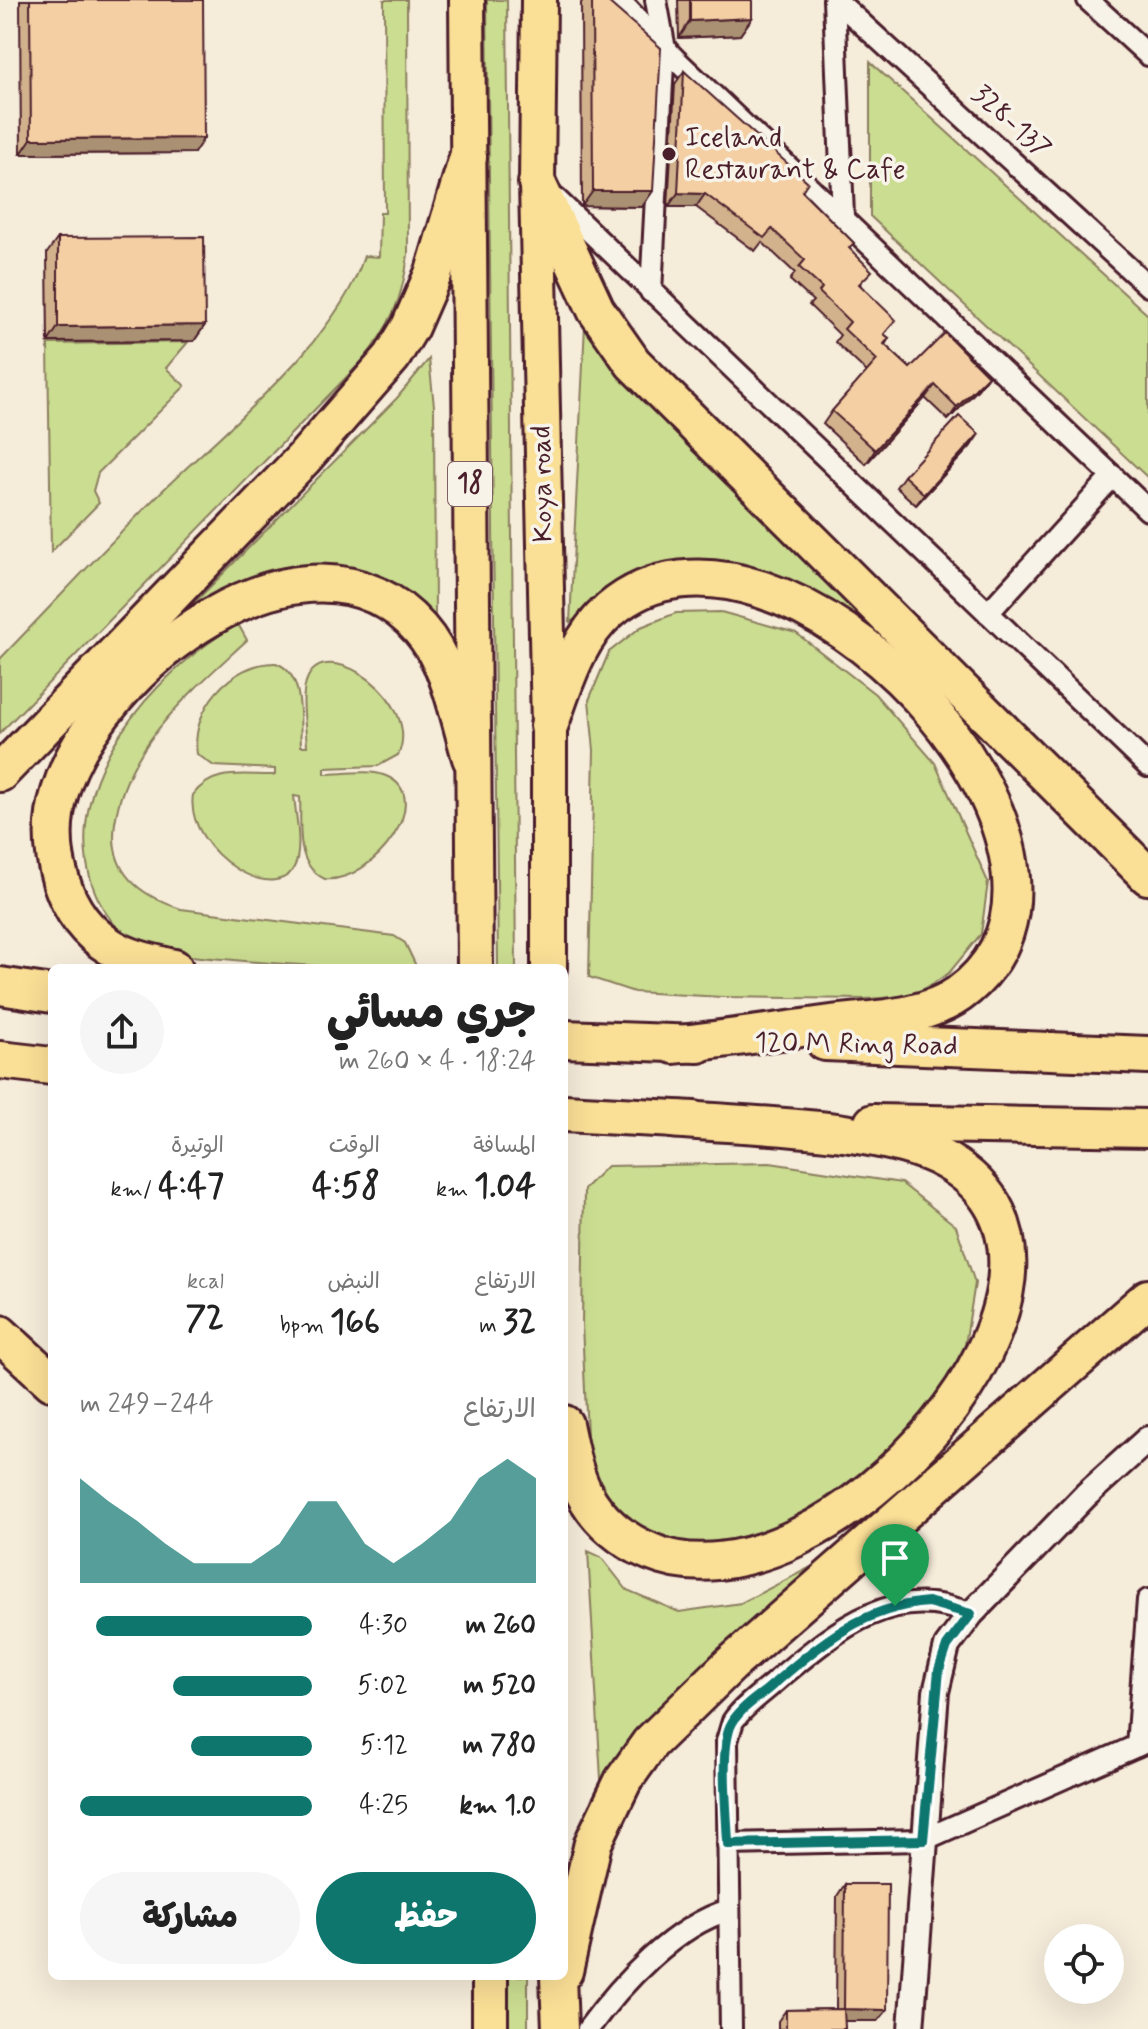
<!DOCTYPE html>
<html lang="ar">
<meta charset="utf-8">
<style>
:root{--surface:#fff;--page:#f6f6f6;--text:#222;--muted:#767676;--accent:#0f766e}
body{margin:0;font-family:Mynerve,"Playpen Sans Arabic",sans-serif;background:var(--page);color:var(--text);direction:rtl;height:100vh;display:flex;flex-direction:column;font-size:30px;white-space:nowrap}
*{box-sizing:border-box;margin:0}
p{font-size:26px;color:var(--muted)}
.icon{flex:none;width:44px;height:44px;fill:none;stroke:currentColor;stroke-width:2;stroke-linecap:round;stroke-linejoin:round}
.map{position:relative;flex:1;overflow:hidden;direction:ltr}
.drawer{position:absolute;left:48px;top:964px;width:520px;height:1016px;display:flex;flex-direction:column;background:var(--surface);border-radius:12px;box-shadow:0 8px 32px #0002;direction:rtl}
.drawer>*{flex:none}
.controls{position:absolute;left:1044px;top:1924px;display:grid;gap:16px}
.controls a{display:grid;place-items:center;width:80px;height:80px;border-radius:50%;background:var(--surface);box-shadow:0 8px 32px #0002;font-size:40px}
.pin{position:absolute;display:grid;place-items:center;width:68px;height:68px;color:#fff;margin:-82px -34px;border-radius:50% 50% 50% 0;rotate:-45deg;box-shadow:0 0 8px #0007}
.pin .icon{rotate:45deg}
.round{display:grid;place-items:center;flex:none;width:84px;height:84px;border-radius:42px;background:var(--page)}
.headline{display:flex;align-items:center;justify-content:space-between;height:136px;padding:0 32px}
h1{font-size:44px;font-weight:800;line-height:60px}
.stats{display:grid;grid-template-columns:repeat(3,1fr);gap:12px;height:136px;padding:8px 32px}
.stats div{display:grid;align-content:center}
.stats b{font-size:34px;font-weight:800}
.stats small{font-size:22px;font-weight:400}
.stats p{font-size:22px}
.chart{height:224px;padding:16px 32px}
.chart p{display:flex;justify-content:space-between}
.chart svg{width:100%;height:144px;margin-top:8px;fill:var(--accent);opacity:.7}
.button{display:flex;gap:16px;margin-top:auto;padding:16px 32px}
.button a{flex:1;height:92px;border-radius:48px;background:var(--accent);color:#fff;font-size:32px;font-weight:800;line-height:92px;text-align:center}
.button a+a{background:var(--page);color:var(--text)}
ul{padding:0 32px;list-style:none;font-size:26px}
li{display:grid;grid-template-columns:128px 96px 1fr;align-items:center;height:60px}
li i{height:20px;border-radius:10px;background:var(--accent)}
.map>svg:first-child{display:block}
.green{fill:#cbdd91;stroke:#8a7e5e;stroke-width:2}
.lines{fill:none;stroke-linecap:round;stroke-linejoin:round}
.minor-casing{stroke:#4a1f2b;stroke-width:26}
.tertiary-casing{stroke:#4a1f2b;stroke-width:30}
.trunk-casing{stroke:#4a1f2b;stroke-width:40}
.motorway-casing{stroke:#4a1f2b;stroke-width:42}
.minor{stroke:#f7f3e8;stroke-width:20}
.tertiary{stroke:#f7f3e8;stroke-width:24}
.trunk{stroke:#fadf96;stroke-width:34}
.motorway{stroke:#fadf96;stroke-width:36}
.wall{fill:#d2b28d;stroke:#4a1f2b;stroke-width:2}
.shaded-wall{fill:#ab9173;stroke:#4a1f2b;stroke-width:2}
.building{fill:#f4cfa4;stroke:#4a1f2b;stroke-width:2}
.route-casing{stroke:#fff;stroke-width:16}
.route{stroke:#0f766e;stroke-width:10}
.poi-dot{fill:#4a1f2b;stroke:#f7f3e8;stroke-width:3}
.labels{text-anchor:middle;dominant-baseline:central;stroke-width:7;stroke-linejoin:round;paint-order:stroke}
.shield{fill:#f7f3e8;stroke:#7e5f64;stroke-width:2}
.shield-label{font-size:26px;font-weight:bold;fill:#4a1f2b}
.street-label{font-size:28px;fill:#4a1f2b;stroke:#f7f3e8}
.poi-label{font-size:28px;fill:#4a1f2b;stroke:#f7f3e8;text-anchor:start}
</style>
<div class="map">
<svg width="1148" height="2029" viewBox="0 0 1148 2029">
<rect width="100%" height="100%" fill="#f6ecda"/>
<filter id="ink" filterUnits="userSpaceOnUse"><feTurbulence type="fractalNoise" baseFrequency=".0125" numOctaves="2"/><feDisplacementMap in="SourceGraphic" scale="16" xChannelSelector="R" yChannelSelector="G"/><feConvolveMatrix kernelMatrix="1 2 1 2 8 2 1 2 1" color-interpolation-filters="sRGB"/></filter>
<g filter="url(#ink)">
<g class="green">
<path d="M384 0H407L408 254C403 299 390 327 362 361L0 733V659C52 605 103 550 156 497 220 433 338 342 364 256L379 257 380 213H385Z"/>
<path d="M487 0H507L516 968H498Z"/>
<path d="M870 62 1148 315V478L870 216Z"/>
<path d="M585 325 917 662 909 671C875 648 774 568 740 563 677 554 620 591 570 622Z"/>
<path d="M188 342 166 368 185 386 98 473 93 491 99 503 51 552 48 344Z"/>
<path d="M429 359 434 406 435 619C418 604 401 588 381 578 348 563 293 562 259 573 235 581 218 600 188 609L397 398Z"/>
<path d="M721 612 796 633 875 694 935 763 988 882 981 934 949 973 913 996 865 999 722 997 634 992 589 977 594 750 589 700 609 652 641 627 676 613Z"/>
<path d="M238 624 247 640C192 691 126 745 115 823 108 872 139 895 181 909L394 936 405 943 417 968C352 968 289 966 224 959 196 957 166 955 140 944 117 934 100 908 92 884 59 780 153 673 238 624Z"/>
<path d="M276 663C306 674 299 721 301 746H307C306 726 299 695 308 677 329 635 423 702 398 755L378 766 325 768V774C343 774 369 769 386 776 437 797 374 883 325 879 293 864 302 825 300 797L294 796C296 816 301 840 297 859 284 914 184 852 193 795 214 767 245 776 275 775V769L214 766 197 754C190 710 231 662 276 663Z"/>
<path d="M770 1163 901 1183 956 1226 975 1283 965 1345 947 1397 905 1446 737 1556 634 1531 589 1480 582 1324 584 1189 607 1166Z"/>
<path d="M848 1548 602 1797 588 1551 601 1557 627 1590 679 1612 741 1603Z"/>
<path d="M508 1976H528V2029H509Z"/>
</g>
<g class="lines">
<defs>
<g id="minor">
<path d="M619 0 674 58 1148 510"/>
<path d="M834 0 843 216"/>
<path d="M836 0 1148 286"/>
<path d="M1088 0 1148 55"/>
<path d="M556 199 1148 766"/>
<path d="M651 292 664 44 656 0"/>
<path d="M988 613 1113 476"/>
<path d="M1137 1746 1148 1600"/>
<path d="M728 1844 923 1840 1148 1741"/>
<path d="M588 2029C621 1984 674 1926 729 1910"/>
<path d="M731 2029 727 1741 733 1721C746 1703 767 1690 783 1675 839 1628 895 1582 971 1614"/>
</g>
<path id="tertiary" d="M911 2029 936 1692 947 1646 971 1614 1086 1495 1148 1439"/>
<g id="trunk">
<path d="M467 0 475 968"/>
<path d="M539 0 537 183 549 726V968"/>
<path d="M558 1976 560 2029"/>
<path d="M490 2029V1976"/>
</g>
<g id="motorway">
<path d="M537 183 596 310 633 363 1148 876"/>
<path d="M549 726C564 686 576 639 610 610 778 466 1148 855 959 994 922 1020 868 1019 824 1025 774 1032 724 1039 674 1045"/>
<path d="M0 773 304 458 392 357 410 327 434 272 468 157"/>
<path d="M174 968C153 963 130 959 111 947 86 932 70 909 61 881 52 852 51 821 60 792 97 669 307 502 420 629 450 663 458 715 471 758"/>
<path d="M0 986 52 994"/>
<path d="M564 1039 698 1044"/>
<path d="M825 1042 1148 1055"/>
<path d="M0 1060 52 1066"/>
<path d="M564 1113 694 1120"/>
<path d="M873 1123 1148 1128"/>
<path d="M0 1334 52 1382"/>
<path d="M564 1424C569 1447 573 1472 584 1493 598 1520 623 1541 651 1552 824 1625 1141 1271 946 1161 885 1126 746 1126 672 1119"/>
<path d="M564 1971 593 1843 623 1781 650 1743 730 1665 1148 1298"/>
</g>
</defs>
<use href="#minor" class="minor-casing"/>
<use href="#tertiary" class="tertiary-casing"/>
<use href="#trunk" class="trunk-casing"/>
<use href="#motorway" class="motorway-casing"/>
<use href="#minor" class="minor"/>
<use href="#tertiary" class="tertiary"/>
<use href="#trunk" class="trunk"/>
<use href="#motorway" class="motorway"/>
</g>
<g class="wall">
<path d="M20 0H203L194 153 21 154Z"/>
<path d="M583 0H606L642 207 582 206 581 3Z"/>
<path d="M678 0H752V18L740 35 679 38Z"/>
<path d="M684 71 854 243 849 249 861 286 885 335 889 338 885 345 910 368 988 376 978 389 948 420 925 398 866 464 823 424 832 411 867 372 835 342 840 335 809 305 813 301 790 280 795 273 762 242 755 251 696 207H668L675 84Z"/>
<path d="M58 238 205 325 194 341 48 342 47 253Z"/>
<path d="M971 446 916 505 896 487 904 476Z"/>
<path d="M845 1884 887 2010 878 2021H844L845 2029H778V2021L786 2010 836 2009 837 1896Z"/>
</g>
<g class="shaded-wall">
<path d="M752 18 740 35 679 38 690 21Z"/>
<path d="M204 138 194 153 21 154 31 139Z"/>
<path d="M593 191H653L642 207 582 206Z"/>
<path d="M678 193 705 194 696 207H668Z"/>
<path d="M205 325 194 341 48 342 58 327Z"/>
<path d="M988 376 978 389 948 420 957 407Z"/>
<path d="M935 385 925 398 866 464 875 450Z"/>
<path d="M979 434 971 446 916 505 924 494Z"/>
<path d="M844 2009 887 2010 878 2021H836Z"/>
</g>
<g class="building">
<path d="M30 0H203L204 138 31 139Z"/>
<path d="M592 0H606L661 48 653 191H593Z"/>
<path d="M690 0H752V18L690 21Z"/>
<path d="M684 71 808 182 802 191 854 243 849 248 872 271 859 284 896 320 884 334 889 338 884 344 910 368 945 333 988 376 957 407 935 385 875 450 832 411 877 360 844 329 850 322 819 292 822 288 799 267 805 260 772 229 764 238 705 194 678 193Z"/>
<path d="M204 237 205 325 58 327V238Z"/>
<path d="M959 416 979 434 924 494 904 476Z"/>
<path d="M845 1884H888L887 2010 844 2009Z"/>
<path d="M844 2009 845 2029H786V2010Z"/>
</g>
</g>
<g class="lines" filter="url(#ink)">
<defs>
<path id="route" d="M928 1602 971 1614 947 1646 939 1670 923 1840 728 1844C727 1812 720 1755 730 1727 737 1710 756 1699 769 1688 818 1646 861 1607 928 1602Z"/>
</defs>
<use href="#route" class="route-casing"/>
<use href="#route" class="route"/>
</g>
<circle class="poi-dot" cx="669" cy="154" r="8"/>
<g class="labels">
<rect class="shield" x="448" y="462" width="44" height="44" rx="6"/>
<g class="shield-label">
<text x="470" y="484">18</text>
</g>
<g class="street-label">
<text transform="translate(1011 122) rotate(42)">328-137</text>
<text transform="translate(543 484) rotate(-91)">Koya road</text>
<text transform="translate(856 1045) rotate(1)">120 M Ring Road</text>
</g>
<g class="poi-label">
<text x="685" y="138">Iceland<tspan x="685" dy="32">Restaurant &amp; Cafe</tspan></text>
</g>
</g>
</svg>
<div class="controls">
<a><svg class="icon" aria-label="locate" viewBox="0 0 24 24"><circle cx="12" cy="12" r="6"/><path d="M12 2v4M12 18v4M2 12h4M18 12h4"/></svg></a>
</div>
<div class="pin" style="left:895px;top:1606px;background:#1e9e55"><svg class="icon" aria-label="arrive" viewBox="0 0 24 24"><path d="M6 21V4h12l-3 4 3 4H6"/></svg></div>
<section class="drawer">
<div class="headline"><div><h1>جري مسائي</h1><p>18:24 · 4 × 260 m</p></div><a class="round"><svg class="icon" aria-label="share" viewBox="0 0 24 24"><path d="M12 15V3M7 8l5-5 5 5M5 13v7h14v-7"/></svg></a></div>
<div class="stats">
<div><p>المسافة</p><b>1.04<small> km</small></b></div>
<div><p>الوقت</p><b>4:58</b></div>
<div><p>الوتيرة</p><b>4:47<small> /km</small></b></div>
</div>
<div class="stats">
<div><p>الارتفاع</p><b>32<small> m</small></b></div>
<div><p>النبض</p><b>166<small> bpm</small></b></div>
<div><p>kcal</p><b>72</b></div>
</div>
<div class="chart"><p><span>الارتفاع</span>244–249 m</p>
<svg viewBox="0 0 160 44" preserveAspectRatio="none"><path d="M0 44V12L10 19L20 25L30 32L40 38L50 38L60 38L70 32L80 19L90 19L100 32L110 38L120 32L130 25L140 12L150 6L160 12V44z"/></svg>
</div>
<ul>
<li><b>260 m</b>4:30<i style="width:93%"></i></li>
<li><b>520 m</b>5:02<i style="width:60%"></i></li>
<li><b>780 m</b>5:12<i style="width:52%"></i></li>
<li><b>1.0 km</b>4:25<i style="width:100%"></i></li>
</ul>
<div class="button"><a>حفظ</a><a>مشاركة</a></div>
</section>
</div>
